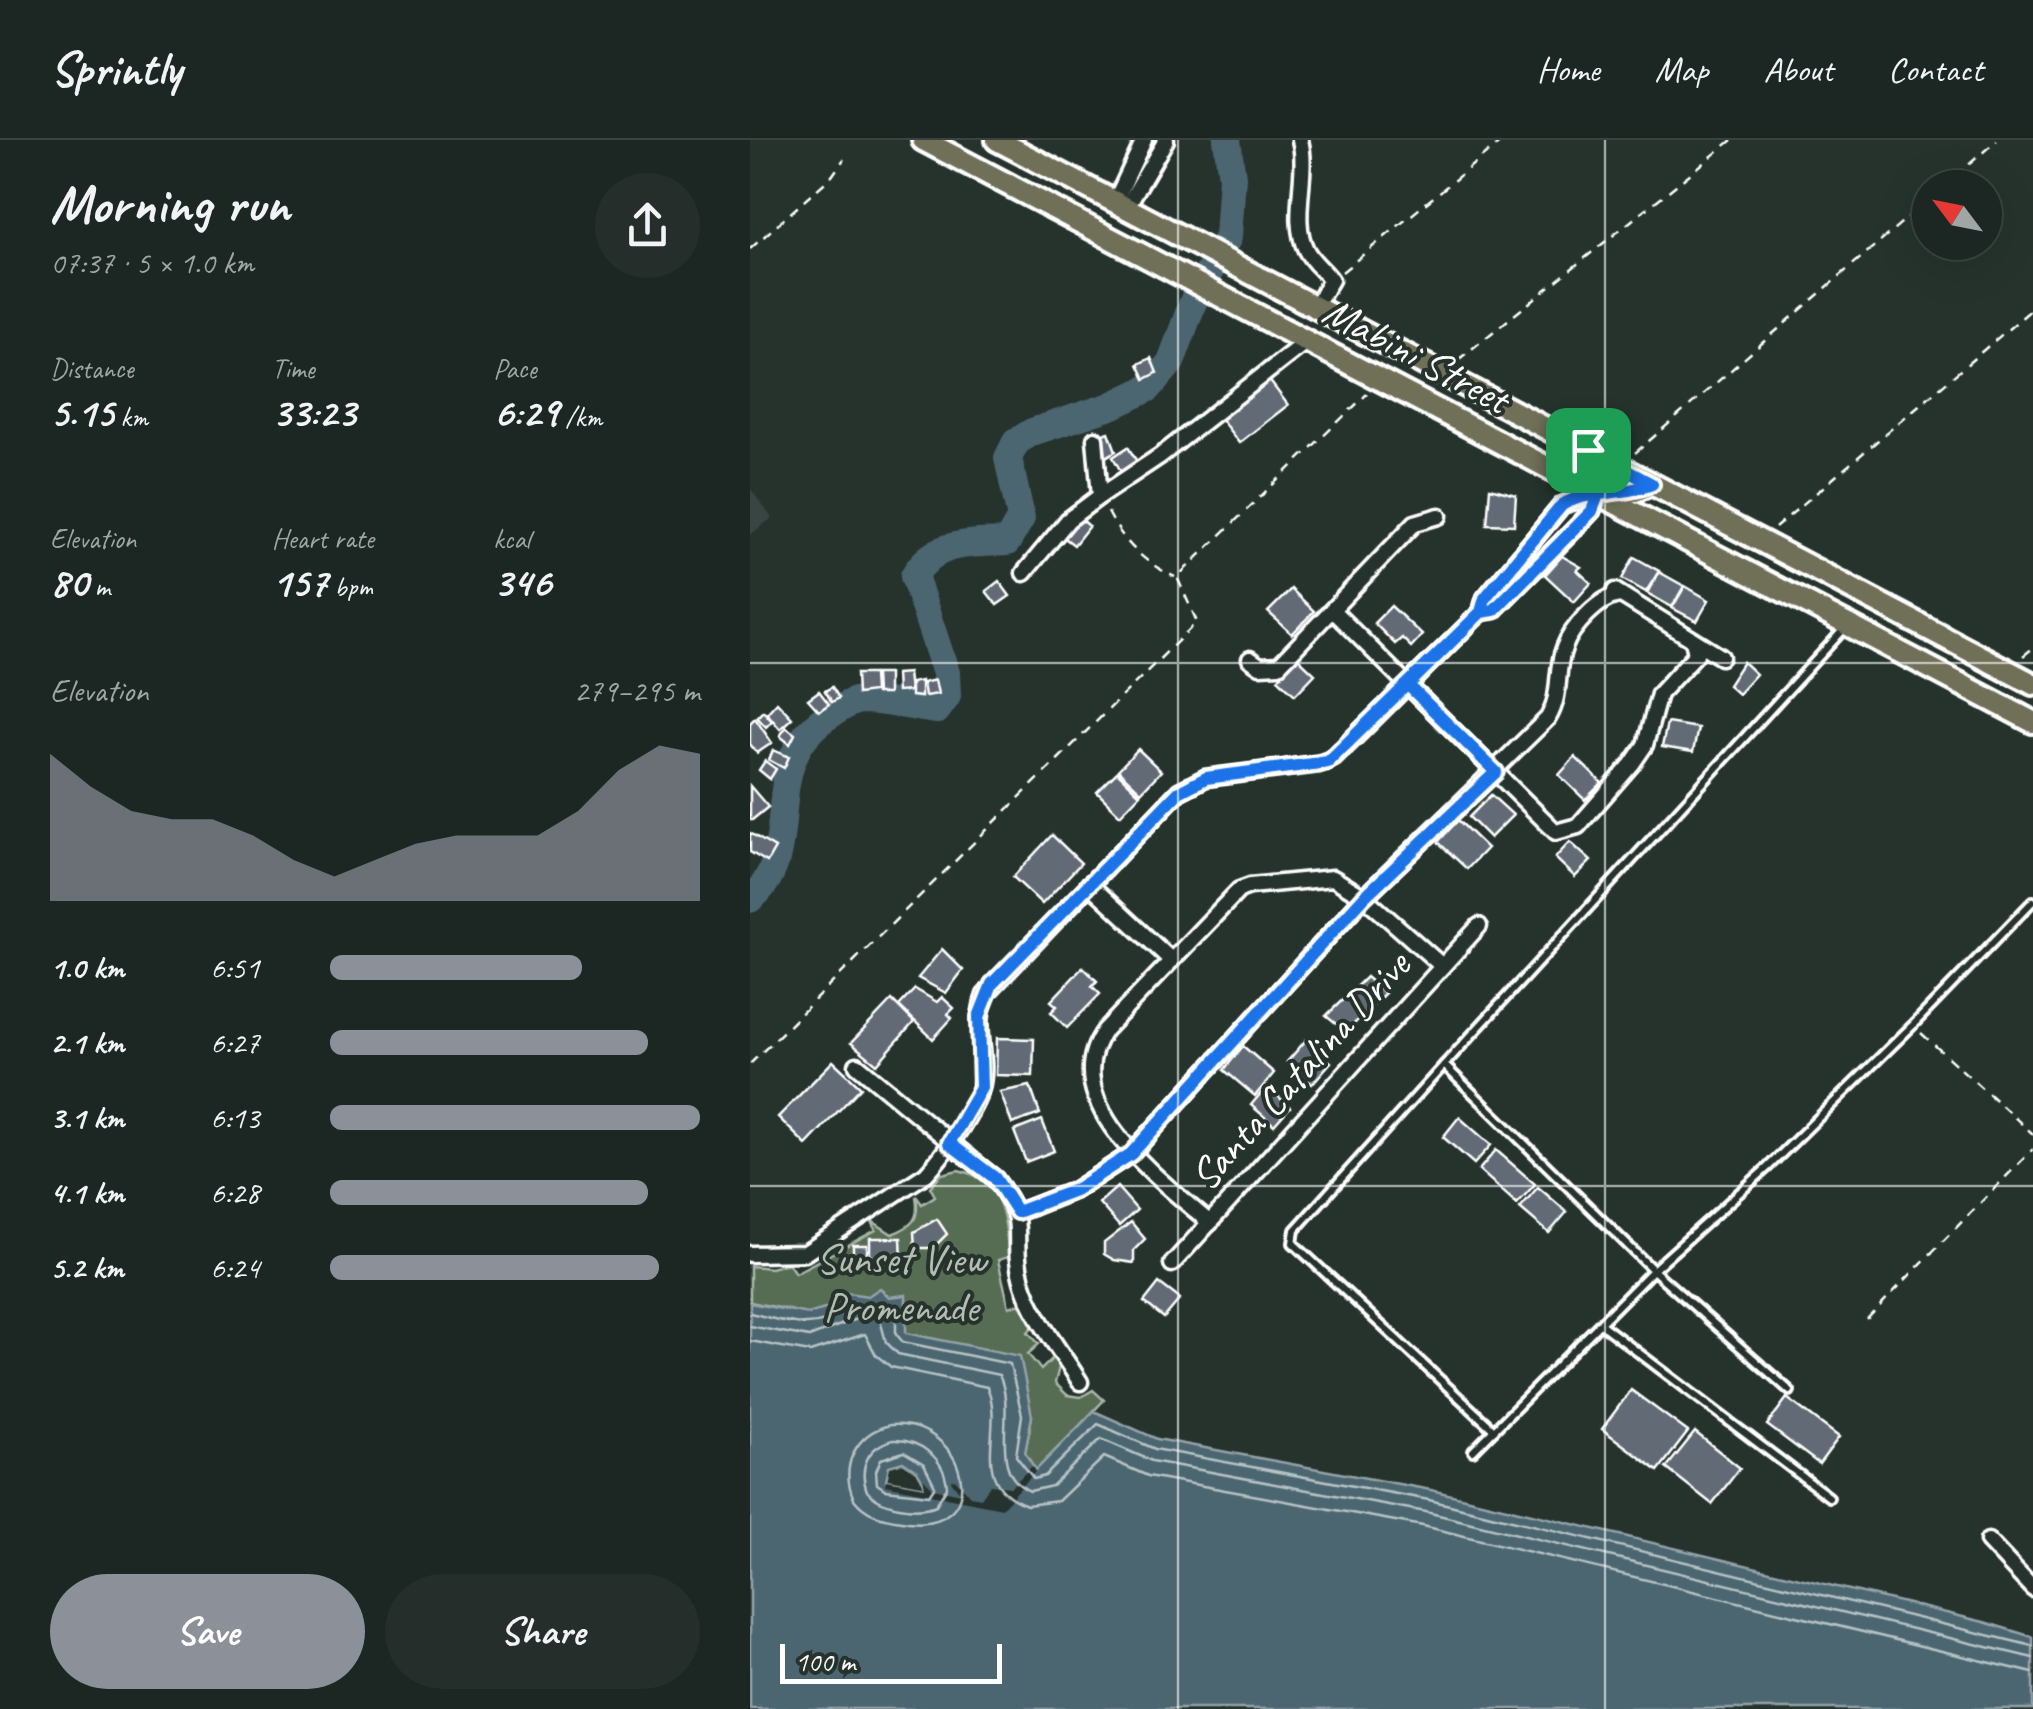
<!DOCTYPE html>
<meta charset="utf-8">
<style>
:root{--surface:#1c2622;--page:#252e2a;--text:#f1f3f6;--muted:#a0a5a5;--line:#3a4340;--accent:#8c9099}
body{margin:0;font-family:Caveat,sans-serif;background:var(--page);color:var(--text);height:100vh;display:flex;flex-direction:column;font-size:38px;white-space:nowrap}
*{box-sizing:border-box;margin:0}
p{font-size:32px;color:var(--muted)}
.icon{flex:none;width:55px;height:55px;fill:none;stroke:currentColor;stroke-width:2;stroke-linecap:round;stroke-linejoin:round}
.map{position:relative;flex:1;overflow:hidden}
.sheet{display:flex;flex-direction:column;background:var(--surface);width:750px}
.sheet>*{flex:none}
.needle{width:65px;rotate:302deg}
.controls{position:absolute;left:1162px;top:30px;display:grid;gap:20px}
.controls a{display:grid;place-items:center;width:90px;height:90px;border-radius:50%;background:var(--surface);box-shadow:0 10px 40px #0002,0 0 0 2px var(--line);font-size:50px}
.scale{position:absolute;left:30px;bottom:25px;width:222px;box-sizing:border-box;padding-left:10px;border:5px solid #fff;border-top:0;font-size:28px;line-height:35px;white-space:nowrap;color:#fff;-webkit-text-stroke:8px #26332d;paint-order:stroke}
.pin{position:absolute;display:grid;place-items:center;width:85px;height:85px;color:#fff;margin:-42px;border-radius:20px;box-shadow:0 5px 15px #0006}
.round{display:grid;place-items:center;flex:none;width:105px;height:105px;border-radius:52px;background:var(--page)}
.summary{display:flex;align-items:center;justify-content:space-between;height:170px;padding:0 50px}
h1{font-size:55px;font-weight:700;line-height:75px}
.metrics{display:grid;grid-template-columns:repeat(3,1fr);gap:15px;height:170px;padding:10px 50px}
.metrics div{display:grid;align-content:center}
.metrics b{font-size:42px;font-weight:700}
.metrics small{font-size:28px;font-weight:400}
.metrics p{font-size:28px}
.chart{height:280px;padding:20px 50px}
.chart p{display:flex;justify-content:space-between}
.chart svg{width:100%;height:180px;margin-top:10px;fill:var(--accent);opacity:.7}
.cta{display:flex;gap:20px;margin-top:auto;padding:20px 50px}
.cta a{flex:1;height:115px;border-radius:60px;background:var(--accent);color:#fff;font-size:40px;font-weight:700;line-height:115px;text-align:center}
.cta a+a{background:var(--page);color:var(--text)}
ul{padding:0 50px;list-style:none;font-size:32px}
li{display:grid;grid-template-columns:160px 120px 1fr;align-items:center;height:75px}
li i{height:25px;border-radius:12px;background:var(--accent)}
header{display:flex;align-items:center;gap:60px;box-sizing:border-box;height:140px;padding:0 50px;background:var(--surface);border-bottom:2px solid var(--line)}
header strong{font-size:48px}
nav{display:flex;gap:55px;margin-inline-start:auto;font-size:35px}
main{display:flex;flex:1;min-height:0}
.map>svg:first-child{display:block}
.built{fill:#384443}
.green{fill:#566d52;stroke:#aab6a8;stroke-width:2.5}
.water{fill:#4c6671;stroke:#94a3aa;stroke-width:2.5;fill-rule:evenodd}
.pier{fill:#26332d}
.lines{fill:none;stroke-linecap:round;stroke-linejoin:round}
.shore{stroke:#b7c2c6;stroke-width:2.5}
.river{stroke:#4c6671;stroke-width:28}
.building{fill:#626a75;stroke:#fff;stroke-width:2.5}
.lane-casing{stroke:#fff;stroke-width:14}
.street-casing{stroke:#fff;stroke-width:21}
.primary-casing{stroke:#fff;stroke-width:28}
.path{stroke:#fff;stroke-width:2.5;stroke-dasharray:10 8;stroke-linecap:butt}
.lane{stroke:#26332d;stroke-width:6}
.street{stroke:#26332d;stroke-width:14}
.primary{stroke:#706f59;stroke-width:20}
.route-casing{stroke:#fff;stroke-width:20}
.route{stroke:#1a73e8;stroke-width:12}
.grid{fill:none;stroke:#fff;stroke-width:2.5;stroke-opacity:0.55}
.labels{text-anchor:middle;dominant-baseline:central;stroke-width:8;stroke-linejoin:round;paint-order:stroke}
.street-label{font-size:42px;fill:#fff;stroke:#26332d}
.park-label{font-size:42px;fill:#b3bdb1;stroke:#26332d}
</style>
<header>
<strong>Sprintly</strong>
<nav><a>Home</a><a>Map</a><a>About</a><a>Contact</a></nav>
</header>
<main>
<section class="sheet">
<div class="summary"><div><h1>Morning run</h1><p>07:37 · 5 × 1.0 km</p></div><a class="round"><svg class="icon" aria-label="share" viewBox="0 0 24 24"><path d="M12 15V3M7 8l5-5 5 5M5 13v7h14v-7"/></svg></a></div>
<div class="metrics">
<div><p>Distance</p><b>5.15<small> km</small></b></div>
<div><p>Time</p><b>33:23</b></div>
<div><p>Pace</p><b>6:29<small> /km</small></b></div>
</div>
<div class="metrics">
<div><p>Elevation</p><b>80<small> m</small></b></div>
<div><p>Heart rate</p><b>157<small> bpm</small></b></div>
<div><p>kcal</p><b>346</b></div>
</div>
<div class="chart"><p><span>Elevation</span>279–295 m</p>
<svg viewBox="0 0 160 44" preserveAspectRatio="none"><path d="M0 44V8L10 16L20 22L30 24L40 24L50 28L60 34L70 38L80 34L90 30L100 28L110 28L120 28L130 22L140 12L150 6L160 8V44z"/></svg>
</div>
<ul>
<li><b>1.0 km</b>6:51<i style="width:68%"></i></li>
<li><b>2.1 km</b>6:27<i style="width:86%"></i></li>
<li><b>3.1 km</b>6:13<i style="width:100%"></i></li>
<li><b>4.1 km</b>6:28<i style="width:86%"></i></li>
<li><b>5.2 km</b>6:24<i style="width:89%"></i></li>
</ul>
<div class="cta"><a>Save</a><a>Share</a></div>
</section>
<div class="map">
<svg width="1283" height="1569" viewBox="0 0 1283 1569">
<rect width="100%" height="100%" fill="#26332d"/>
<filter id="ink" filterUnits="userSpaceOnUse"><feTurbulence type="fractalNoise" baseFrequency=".01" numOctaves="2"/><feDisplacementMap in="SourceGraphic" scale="20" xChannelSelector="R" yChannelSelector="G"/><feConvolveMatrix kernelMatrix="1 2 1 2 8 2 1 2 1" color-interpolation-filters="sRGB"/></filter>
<g filter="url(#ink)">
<path class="built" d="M0 348 22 378 0 395Z"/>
<path class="green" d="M208 1030C252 1038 257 1080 258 1117L248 1120 259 1167 269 1164 284 1185 278 1192 289 1204 278 1214 291 1230 307 1214 311 1219 305 1243 317 1255 331 1257 343 1250 354 1260 286 1331 275 1313 282 1276 40 1170 0 1162V1126L21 1128 38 1123 45 1133 126 1090 122 1081 142 1094C163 1086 170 1079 166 1056L172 1064 185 1056 180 1047 192 1034Z"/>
<path class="water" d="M130 1148 139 1157 156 1155V1193L270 1216 282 1276 275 1313 286 1330 344 1271 407 1299 681 1350 1234 1482 1283 1497V1569H0V1163L58 1174 88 1165 96 1182 90 1152 118 1156ZM153 1322 167 1331 176 1347 136 1340 139 1326Z"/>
<path class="pier" d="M282 1326 286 1331 252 1368 135 1345 136 1340 175 1347 173 1338 183 1348 211 1354 201 1341 205 1339 220 1356 231 1358 240 1345 261 1347Z"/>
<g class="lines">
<g class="shore">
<path d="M0 1173C18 1177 38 1184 56 1184 94 1184 102 1152 146 1169V1194L153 1202 260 1224 272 1275 266 1316 284 1339 295 1336 348 1284 405 1309 679 1360 1283 1506"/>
<path d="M0 1186 59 1197 109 1178 129 1176 136 1202 148 1214 249 1235C268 1274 235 1331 280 1351L302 1346 351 1299 402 1321 676 1372 1283 1518"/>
<path d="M0 1201 60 1212 115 1194 126 1215 141 1227 237 1247C256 1288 215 1343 277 1365L308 1361 354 1317 398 1336 673 1386 1283 1533"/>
<path d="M140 1285C218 1278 246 1398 151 1381 132 1378 116 1375 104 1359 89 1326 106 1293 140 1285Z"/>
<path d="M143 1300C171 1299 195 1319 197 1347L186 1365C167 1373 130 1367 117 1351 108 1327 118 1306 143 1300Z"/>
<path d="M154 1312 174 1324 185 1346 179 1355 136 1350 127 1344 126 1331 131 1319Z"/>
</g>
<path class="river" d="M0 759C59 713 2 619 83 573 91 568 101 561 110 560 135 560 162 567 187 570L197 556 196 533 164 436C185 400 219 404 257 402L271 378 258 318 266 302 282 292 361 266 399 248 421 222 443 162 478 97 482 37 477 0"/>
</g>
<g class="building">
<path d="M401 218 407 233 395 239 388 224Z"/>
<path d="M516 236 538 265 489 303 467 274Z"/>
<path d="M359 292 366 311 356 317 347 296Z"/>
<path d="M378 307 389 325 374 337 363 317Z"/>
<path d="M740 348 766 355 764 385 737 384Z"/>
<path d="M328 376 339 386 324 405 312 396Z"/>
<path d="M812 416 831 427 827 430 841 443 824 462 795 435Z"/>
<path d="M884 417 909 431 896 452 872 439Z"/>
<path d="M909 432 934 446 922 467 897 453Z"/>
<path d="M249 441 260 456 247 465 236 451Z"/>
<path d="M935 446 959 460 947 481 922 468Z"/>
<path d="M541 449 564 471 542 494 518 472Z"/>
<path d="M641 466 672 495 661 507 652 498 645 504 624 483Z"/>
<path d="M548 518 565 534 545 555 528 539Z"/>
<path d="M993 522 1006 534 988 554 978 545Z"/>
<path d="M158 533 160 551 147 552 146 534Z"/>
<path d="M106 534H123L124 552 107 554Z"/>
<path d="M125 534H138V554H126Z"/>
<path d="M185 540 188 554 175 556 173 543Z"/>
<path d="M171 541V557L161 556V543Z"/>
<path d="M82 547 89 558 82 562 75 551Z"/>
<path d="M69 551 79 564 69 571 58 559Z"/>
<path d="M27 562 42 578 30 589 17 573Z"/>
<path d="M13 571 22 581 16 587 7 577Z"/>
<path d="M5 578 22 603 7 613 0 604V583Z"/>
<path d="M917 583 948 588 943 612 912 607Z"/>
<path d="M36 587 45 594 40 604 30 596Z"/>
<path d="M388 609 411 631 391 652 368 630Z"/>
<path d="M23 610 39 617 34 628 19 620Z"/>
<path d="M825 617 852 643 835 660 809 635Z"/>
<path d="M15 621 26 629 20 639 9 630Z"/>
<path d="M367 632 390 654 370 675 347 652Z"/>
<path d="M0 646 18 667 2 680 0 678Z"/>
<path d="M741 655 763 675 740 698 719 677Z"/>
<path d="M708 680 737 708 717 729 688 702Z"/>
<path d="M0 693 25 708 17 722 0 712Z"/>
<path d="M302 695 331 723 292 764 263 737Z"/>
<path d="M820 702 841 721 825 737 805 718Z"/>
<path d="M192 809 213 830 196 853 168 838Z"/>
<path d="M333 827 347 841 342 846 350 854 317 888 301 872 307 866 301 861Z"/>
<path d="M616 837 635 853 596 892 576 876Z"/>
<path d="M165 849 187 862 192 857 204 868 198 874 202 878 183 899 149 866Z"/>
<path d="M142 860 164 882 127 924 101 903Z"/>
<path d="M247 898 284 899 283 936 246 935Z"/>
<path d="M556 900 581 922 562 944 537 922Z"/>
<path d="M493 906 524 933 505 956 474 930Z"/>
<path d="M83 921 111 947 56 1005 28 977Z"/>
<path d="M280 946 290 974 262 984 250 952Z"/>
<path d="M517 946 540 967 524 985 501 965Z"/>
<path d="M709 977 741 1005 724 1024 693 997Z"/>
<path d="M292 980 304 1011 276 1022 264 991Z"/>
<path d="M746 1010 785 1044 767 1064 729 1030Z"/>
<path d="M367 1047 387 1070 369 1086 349 1063Z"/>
<path d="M788 1047 817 1072 799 1093 770 1068Z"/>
<path d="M187 1079 197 1094 183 1108H165L164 1092Z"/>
<path d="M381 1082 395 1099 384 1110V1123L364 1120 354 1114V1103Z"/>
<path d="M120 1098H151L152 1121H120Z"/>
<rect x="103" y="1105" width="14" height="14"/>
<path d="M409 1143 430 1159 414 1178 394 1162Z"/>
<path d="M881 1250 938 1292 908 1331 852 1289Z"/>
<path d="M1037 1258 1089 1297 1069 1324 1017 1285Z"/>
<path d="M945 1292 990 1328 962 1364 916 1328Z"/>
</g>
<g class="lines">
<defs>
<g id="lane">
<path d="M694 925 545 1090 543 1103 744 1290"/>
<path d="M852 1185 1079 1357"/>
<path d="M1040 1251 903 1130 694 925 1095 488"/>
<path d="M723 1311 903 1130 1018 1027 1162 886 1283 761"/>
</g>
<g id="street">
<path d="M550 0C559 34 540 78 556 110 562 122 574 130 581 140L565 167"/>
<path d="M365 62 394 0"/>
<path d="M376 68 416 0"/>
<path d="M345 299 350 356 410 316 558 200"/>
<path d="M274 433 318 380 350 356"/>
<path d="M865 451 971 517"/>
<path d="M584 472 806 692 828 686 882 624 895 605 909 554 946 514 943 500"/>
<path d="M500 519 510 526 529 525 665 383 689 376"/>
<path d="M339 744 421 820"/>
<path d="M107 925 245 1039C281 1083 259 1096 272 1141 282 1176 311 1211 330 1242"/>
<path d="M267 1073 325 1050 381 1014 614 757 798 578C812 555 805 531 814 508 821 488 850 456 871 455"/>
<path d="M460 1083C413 1042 302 962 355 890L489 750 500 746 583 738 614 757 692 826"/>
<path d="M0 1114 55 1113 176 1034C193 1016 224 972 231 948 239 918 223 886 235 855L429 651 455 638 569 624 584 618 731 472 735 458 812 365 848 355 842 371 830 384 744 470 731 472"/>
<path d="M422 1124 729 786"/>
<path d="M1238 1401 1283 1449"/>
</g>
<g id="primary">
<path d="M173 0 1283 582"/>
<path d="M247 0 1283 544"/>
<path d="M838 310 848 355 885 351 901 344"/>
</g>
</defs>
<use href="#lane" class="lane-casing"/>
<use href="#street" class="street-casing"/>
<use href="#primary" class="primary-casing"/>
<g class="path">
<path d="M1192 48 1247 0"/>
<path d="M0 109 82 36 94 19"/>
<path d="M592 132 753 0"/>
<path d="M708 220 982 0"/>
<path d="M885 313 1180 58"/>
<path d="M358 372C373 402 394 423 425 437"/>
<path d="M1025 388 1283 168"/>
<path d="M1273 516 1283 508"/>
<path d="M1171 893 1283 994"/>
<path d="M0 924 447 482 427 437 617 254"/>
<path d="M1117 1179 1283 1009"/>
</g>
<use href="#lane" class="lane"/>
<use href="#street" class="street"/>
<use href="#primary" class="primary"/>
</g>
</g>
<g class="lines" filter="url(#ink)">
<defs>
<path id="route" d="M838 310 848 355 842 371 744 470 731 472 578 622 456 638 429 652 242 844 229 877 231 948 199 1003 245 1038 267 1072 325 1050 381 1014 614 757 746 632 658 545 731 472 735 458 812 365C838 349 873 356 902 344L838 310"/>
</defs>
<use href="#route" class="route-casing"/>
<use href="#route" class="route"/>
</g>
<path class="grid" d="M428 0V1569M855 0V1569M0 523H1283M0 1046H1283"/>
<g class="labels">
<g class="street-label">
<text transform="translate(666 215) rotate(28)">Mabini Street</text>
<text transform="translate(550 931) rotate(-48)">Santa Catalina Drive</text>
</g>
<g class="park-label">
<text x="151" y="1119">Sunset View<tspan x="151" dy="48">Promenade</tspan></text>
</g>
</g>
</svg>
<div class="controls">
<a><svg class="needle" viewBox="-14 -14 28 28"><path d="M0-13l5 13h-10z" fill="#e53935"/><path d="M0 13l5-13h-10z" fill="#a0a5a5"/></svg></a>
</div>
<div class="scale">100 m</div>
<div class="pin" style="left:838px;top:310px;background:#1e9e55"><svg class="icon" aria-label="arrive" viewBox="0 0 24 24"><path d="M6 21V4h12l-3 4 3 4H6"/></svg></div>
</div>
</main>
